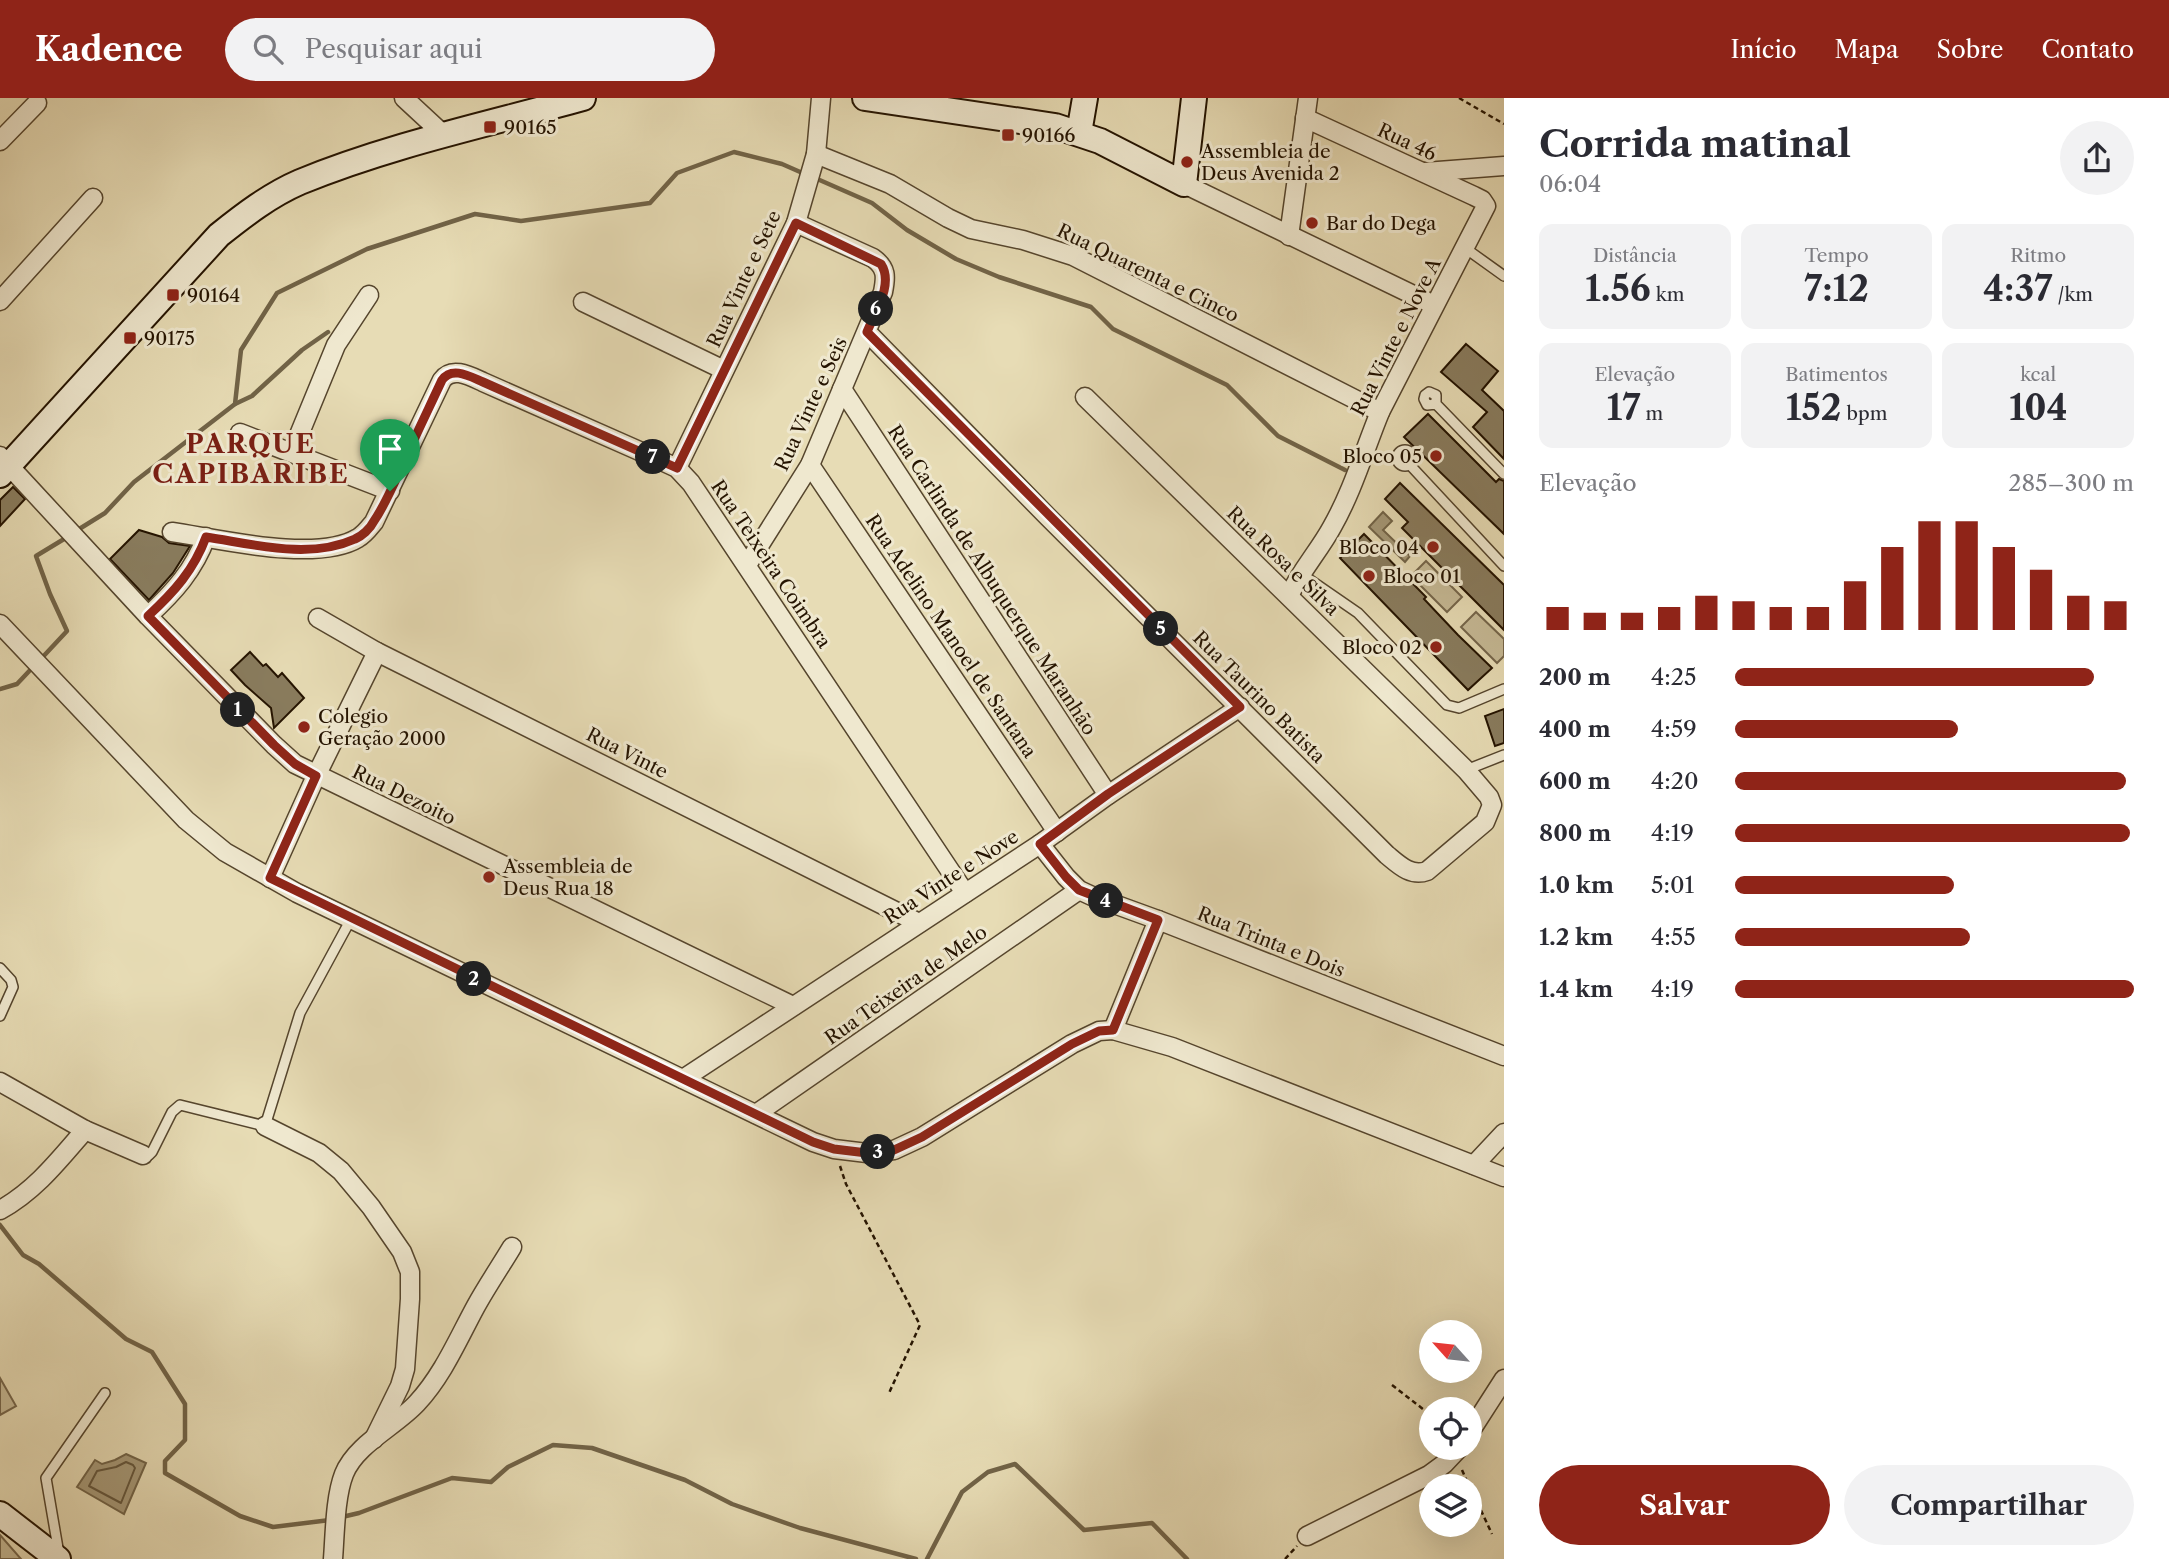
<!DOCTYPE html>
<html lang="pt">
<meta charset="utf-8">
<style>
:root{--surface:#fff;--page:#f2f2f3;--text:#2b2b33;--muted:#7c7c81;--accent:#8f2418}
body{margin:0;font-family:"Libre Caslon Text",serif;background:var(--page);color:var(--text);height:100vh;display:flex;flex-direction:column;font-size:26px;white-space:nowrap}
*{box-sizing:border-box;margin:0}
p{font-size:23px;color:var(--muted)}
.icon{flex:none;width:38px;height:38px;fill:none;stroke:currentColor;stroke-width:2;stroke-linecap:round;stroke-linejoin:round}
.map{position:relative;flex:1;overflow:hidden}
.side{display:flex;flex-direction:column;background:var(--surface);width:665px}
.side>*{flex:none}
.needle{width:46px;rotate:297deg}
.tools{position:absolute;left:1419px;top:1222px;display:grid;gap:14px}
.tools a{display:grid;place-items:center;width:63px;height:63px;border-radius:50%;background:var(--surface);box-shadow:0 7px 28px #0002;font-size:35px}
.pin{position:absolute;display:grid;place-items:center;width:60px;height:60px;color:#fff;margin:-72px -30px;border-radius:50% 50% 50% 0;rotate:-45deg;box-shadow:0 0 7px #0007}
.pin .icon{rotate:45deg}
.km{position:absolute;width:35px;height:35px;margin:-18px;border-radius:50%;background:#222;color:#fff;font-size:19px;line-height:35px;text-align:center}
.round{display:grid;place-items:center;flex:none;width:74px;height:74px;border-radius:37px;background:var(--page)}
.head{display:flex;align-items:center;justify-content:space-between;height:119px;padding:0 35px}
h1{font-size:38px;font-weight:700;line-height:52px}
.figures{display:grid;grid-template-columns:repeat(3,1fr);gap:10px;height:119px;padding:7px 35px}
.figures div{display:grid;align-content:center;border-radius:14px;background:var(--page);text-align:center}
.figures b{font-size:35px;font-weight:700}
.figures small{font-size:19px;font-weight:400}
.figures p{font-size:19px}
.chart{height:196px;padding:14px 35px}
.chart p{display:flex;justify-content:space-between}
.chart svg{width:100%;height:126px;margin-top:7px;stroke:var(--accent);stroke-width:6}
.primary-button{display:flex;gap:14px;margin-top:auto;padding:14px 35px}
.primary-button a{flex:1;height:80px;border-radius:42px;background:var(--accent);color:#fff;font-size:28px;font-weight:700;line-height:80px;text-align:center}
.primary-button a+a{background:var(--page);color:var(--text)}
ul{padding:0 35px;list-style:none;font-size:23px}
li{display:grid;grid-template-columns:112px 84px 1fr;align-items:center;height:52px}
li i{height:18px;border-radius:9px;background:var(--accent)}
header{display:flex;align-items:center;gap:42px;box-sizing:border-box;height:98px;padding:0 35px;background:var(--accent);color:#fff}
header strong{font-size:33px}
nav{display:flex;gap:38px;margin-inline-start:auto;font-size:24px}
.search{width:490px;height:63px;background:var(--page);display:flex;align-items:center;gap:18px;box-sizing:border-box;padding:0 24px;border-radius:38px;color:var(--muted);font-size:26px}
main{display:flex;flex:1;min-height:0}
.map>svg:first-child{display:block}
.green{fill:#c6ba96;stroke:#75664b;stroke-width:2}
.water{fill:#a59877;stroke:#716347;stroke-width:2}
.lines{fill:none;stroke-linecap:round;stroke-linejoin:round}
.shore{stroke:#64563c;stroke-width:2}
.stream{stroke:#716347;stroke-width:4.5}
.building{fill:#897c5e;stroke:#241300;stroke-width:2}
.lane-casing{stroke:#55452d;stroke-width:12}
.street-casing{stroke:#55452d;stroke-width:21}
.secondary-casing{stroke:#241300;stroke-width:28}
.path{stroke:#241300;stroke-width:2.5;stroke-dasharray:5 3.5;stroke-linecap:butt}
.lane{stroke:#efe8cf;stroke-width:9}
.street{stroke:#efe8cf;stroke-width:18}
.secondary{stroke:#efe8cf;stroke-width:24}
.route-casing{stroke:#fff;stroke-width:14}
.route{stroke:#8f2418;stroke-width:9}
.poi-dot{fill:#8f2418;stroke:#efe8cf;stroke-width:2.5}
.labels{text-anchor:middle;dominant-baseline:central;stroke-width:6;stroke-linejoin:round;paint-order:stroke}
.poi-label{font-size:19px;fill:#241300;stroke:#efe8cf;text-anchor:start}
.street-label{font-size:19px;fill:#241300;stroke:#efe8cf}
.district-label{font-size:26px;font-weight:bold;letter-spacing:2px;fill:#7a1f14;stroke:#efe8cf}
</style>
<header>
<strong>Kadence</strong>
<div class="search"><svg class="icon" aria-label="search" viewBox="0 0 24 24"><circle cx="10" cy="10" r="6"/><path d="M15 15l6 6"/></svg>Pesquisar aqui</div>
<nav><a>Início</a><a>Mapa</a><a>Sobre</a><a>Contato</a></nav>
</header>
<main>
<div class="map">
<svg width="1504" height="1461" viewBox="0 0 1504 1461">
<rect width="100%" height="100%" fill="#e7dcb5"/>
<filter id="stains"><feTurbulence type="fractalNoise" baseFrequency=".00286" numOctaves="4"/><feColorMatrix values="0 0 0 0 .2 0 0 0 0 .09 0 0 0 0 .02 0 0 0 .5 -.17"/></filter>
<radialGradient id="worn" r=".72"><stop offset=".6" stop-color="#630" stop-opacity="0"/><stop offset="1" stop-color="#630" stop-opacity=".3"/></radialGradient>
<g class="green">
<path d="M1426 463 1462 499 1447 514 1411 478Z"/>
<path d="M1476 514 1504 541V558L1497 565 1461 529Z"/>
<path d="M0 1280 16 1308 0 1317Z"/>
<path d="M0 1437 21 1461H0Z"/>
</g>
<g class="water">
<path d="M1383 414 1392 423 1383 432 1410 458 1405 464 1369 429Z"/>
<path d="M126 1356 146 1365 124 1416 77 1389 95 1362 102 1366 115 1362Z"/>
</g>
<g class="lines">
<path class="shore" d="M126 1364 133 1367 135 1370 121 1405 89 1388 97 1373 116 1369Z"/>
<g class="stream">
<path d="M815 80 872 105 907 132 956 161 999 179 1091 209 1113 231 1227 287 1278 338 1345 372"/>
<path d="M235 306 252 298 302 252 328 234"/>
<path d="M76 433 105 415 134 384 235 306 241 252 277 195 367 151 475 116 521 123 650 105 677 75 734 54 782 66 807 77"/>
<path d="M39 563 67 533 50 496 36 458 69 438"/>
<path d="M0 591 17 586 33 569"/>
<path d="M0 1127 23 1157 39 1166 126 1241 152 1254 185 1306V1342L165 1363V1375L240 1418 273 1429 330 1422"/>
<path d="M342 1419 359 1415 452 1380 491 1384 508 1369 553 1347 592 1350 685 1382 732 1406 800 1430 916 1461"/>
<path d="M927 1461 962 1394 988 1374 1015 1366 1084 1432 1152 1425 1187 1461"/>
</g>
</g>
<g class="building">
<path d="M1466 246 1498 273 1482 292 1504 313V361L1473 329 1487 314 1441 274Z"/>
<path d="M1428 316 1496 384 1499 381 1504 383V436L1404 339Z"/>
<path d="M1400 385 1504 487V532L1402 430 1408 424 1385 401Z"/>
<path d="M13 389 25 401 0 428V402Z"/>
<path d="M139 432 162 439 169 445 190 448 173 475 149 502 110 461Z"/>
<path d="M1364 436 1426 499 1424 501 1458 537 1492 570 1468 592 1340 460Z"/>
<path d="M250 554 263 568 266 566 278 579 282 575 304 600 274 630 271 610 245 587 231 572Z"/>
<path d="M1504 611V645L1495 648 1485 618Z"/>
</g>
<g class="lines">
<defs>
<g id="lane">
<path d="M1465 150 1504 178"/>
<path d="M1436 306 1427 307 1424 301 1425 297 1429 294 1436 297V306L1504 376"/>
<circle cx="1405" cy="360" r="8"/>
<path d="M1410 367 1504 468"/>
<path d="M1300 475 1358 515 1447 607 1459 610 1504 591"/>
<path d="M1466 672 1504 657"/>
<path d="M0 870 11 882 13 889 0 918"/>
<path d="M143 1057H149L152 1054 172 1014 180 1007 265 1028 300 915 351 821"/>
<path d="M59 1456 46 1380 105 1295"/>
</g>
<g id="street">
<path d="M404 0 445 38"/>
<path d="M0 43 37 5"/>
<path d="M816 56 890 86 948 120 971 131 1023 142 1073 158 1380 314"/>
<path d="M1425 74 1504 68"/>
<path d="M1184 86 1434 207"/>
<path d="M1289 138 1308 0"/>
<path d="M0 203 93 100"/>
<path d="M583 204 724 272"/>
<path d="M867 234 1048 419 1387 757C1399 767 1411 779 1427 773L1485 724 1492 707 1489 699 1466 672 1085 299"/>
<path d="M842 291 1108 697"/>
<path d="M240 335 390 393"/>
<path d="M292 354 336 247 369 197"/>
<path d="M0 358 148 518 274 647 295 666 793 908"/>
<path d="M810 367 1057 734"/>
<path d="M677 370 796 125 816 56 821 0"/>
<path d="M172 434C219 441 317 465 358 440 365 436 369 430 374 424L442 282C452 268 470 278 483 284L653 359 677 370 691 385 965 795"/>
<path d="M747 467 810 367 883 194C886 179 887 170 873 160L796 125"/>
<path d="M1289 498C1301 472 1319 453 1332 429 1353 392 1364 353 1380 314L1486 108 1482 102 1474 98 1305 20"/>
<path d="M148 518C174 494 194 472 206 439"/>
<path d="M318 520 377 554 919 825"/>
<path d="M0 526 186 722 225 754 297 795 813 1044 834 1051 867 1055 894 1052 922 1039 1072 946 1099 933 1113 932 1172 949 1504 1079"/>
<path d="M1040 746 1066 779 1079 792 1092 798 1158 822 1504 958"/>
<path d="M270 780 316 678 377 554"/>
<path d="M1113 932 1158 822"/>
<path d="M683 981 1040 746 1108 697 1240 609"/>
<path d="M0 984 85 1032 143 1057"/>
<path d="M756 1016 1079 792"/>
<path d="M265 1028 319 1055 341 1073 371 1109 402 1154 410 1174V1201L405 1271 400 1288 374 1341"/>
<path d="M1474 1067 1504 1035"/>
<path d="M0 1112C35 1093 59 1062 85 1032"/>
<path d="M1470 1334 1504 1281"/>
<path d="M1307 1438 1429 1377 1444 1366 1460 1349"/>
<path d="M333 1461C335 1436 335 1399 344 1376 356 1346 396 1328 417 1305 443 1277 458 1241 476 1208 487 1188 500 1169 512 1149"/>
</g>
<g id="secondary">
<path d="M865 0 1055 28 1100 43 1184 86 1194 0"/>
<path d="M1079 35 1085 0"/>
<path d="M0 377 219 137C244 117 270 97 300 84 390 47 489 26 583 0"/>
<path d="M0 1416 58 1461"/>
</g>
</defs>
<use href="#lane" class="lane-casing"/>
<use href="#street" class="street-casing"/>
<use href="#secondary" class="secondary-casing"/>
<g class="path">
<path d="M1459 0 1504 26"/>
<path d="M840 1068 846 1086 920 1227 889 1295"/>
<path d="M1392 1287 1432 1318"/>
<path d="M1462 1372 1469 1388"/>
<path d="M1470 1389 1492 1436"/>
<path d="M1285 1461 1297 1448"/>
</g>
<use href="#lane" class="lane"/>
<use href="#street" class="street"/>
<use href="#secondary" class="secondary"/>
</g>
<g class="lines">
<defs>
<path id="route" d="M796 125 881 166C894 186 875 214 867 234L1240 609 1108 696 1040 746 1066 779 1079 792 1158 822 1113 932 1099 933 1072 946 922 1039 894 1052 867 1055 834 1051 813 1044 270 780 316 678 295 666 274 647 148 518C174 494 194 472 206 439 253 446 309 462 355 441 362 438 370 431 374 423 385 407 393 388 401 370 414 341 428 312 442 282 452 268 469 278 483 284L677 370Z"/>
</defs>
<use href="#route" class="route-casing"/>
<use href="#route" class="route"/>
</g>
<g class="poi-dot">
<rect x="483" y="22" width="14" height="14" rx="3.5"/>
<rect x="1001" y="30" width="14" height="14" rx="3.5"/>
<circle cx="1187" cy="64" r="7"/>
<circle cx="1312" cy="125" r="7"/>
<rect x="166" y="190" width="14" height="14" rx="3.5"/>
<rect x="123" y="233" width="14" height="14" rx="3.5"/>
<circle cx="1436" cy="358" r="7"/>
<circle cx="1433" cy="449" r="7"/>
<circle cx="1369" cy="478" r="7"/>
<circle cx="1436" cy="549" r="7"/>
<circle cx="304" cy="629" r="7"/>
<circle cx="489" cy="779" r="7"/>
</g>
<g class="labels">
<g class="poi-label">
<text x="504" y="29">90165</text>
<text x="1022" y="37">90166</text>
<text x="1201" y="53">Assembleia de<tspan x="1201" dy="22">Deus Avenida 2</tspan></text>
<text x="1326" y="125">Bar do Dega</text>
<text x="187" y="197">90164</text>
<text x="144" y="240">90175</text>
<text x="1422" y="358" text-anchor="end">Bloco 05</text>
<text x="1419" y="449" text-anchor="end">Bloco 04</text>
<text x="1383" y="478">Bloco 01</text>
<text x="1422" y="549" text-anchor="end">Bloco 02</text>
<text x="318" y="618">Colegio<tspan x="318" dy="22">Geração 2000</tspan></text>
<text x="503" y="768">Assembleia de<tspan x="503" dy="22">Deus Rua 18</tspan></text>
</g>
<g class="street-label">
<text transform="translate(1407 44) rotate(25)">Rua 46</text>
<text transform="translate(1148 175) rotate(26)">Rua Quarenta e Cinco</text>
<text transform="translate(744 181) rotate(-65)">Rua Vinte e Sete</text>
<text transform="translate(1396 239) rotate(-63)">Rua Vinte e Nove A</text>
<text transform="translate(811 306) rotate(-65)">Rua Vinte e Seis</text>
<text transform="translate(1283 463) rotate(44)">Rua Rosa e Silva</text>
<text transform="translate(771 466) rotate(56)">Rua Teixeira Coimbra</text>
<text transform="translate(992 482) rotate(57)">Rua Carlinda de Albuquerque Maranhão</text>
<text transform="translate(951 538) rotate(56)">Rua Adelino Manoel de Santana</text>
<text transform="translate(1259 599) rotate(45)">Rua Taurino Batista</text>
<text transform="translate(627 655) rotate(27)">Rua Vinte</text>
<text transform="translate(404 697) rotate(26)">Rua Dezoito</text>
<text transform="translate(951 779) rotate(-33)">Rua Vinte e Nove</text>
<text transform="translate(1271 844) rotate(22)">Rua Trinta e Dois</text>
<text transform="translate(906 887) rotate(-35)">Rua Teixeira de Melo</text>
</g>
<g class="district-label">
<text x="251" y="346">PARQUE<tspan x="251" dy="30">CAPIBARIBE</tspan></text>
</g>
</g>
<rect width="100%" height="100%" filter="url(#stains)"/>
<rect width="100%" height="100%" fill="url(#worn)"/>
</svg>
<div class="tools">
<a><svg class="needle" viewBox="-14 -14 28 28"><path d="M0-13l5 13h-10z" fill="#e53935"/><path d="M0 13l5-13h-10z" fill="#7c7c81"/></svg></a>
<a><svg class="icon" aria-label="locate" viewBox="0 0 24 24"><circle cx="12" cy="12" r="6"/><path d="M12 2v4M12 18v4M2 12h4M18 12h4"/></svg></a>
<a><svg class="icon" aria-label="layers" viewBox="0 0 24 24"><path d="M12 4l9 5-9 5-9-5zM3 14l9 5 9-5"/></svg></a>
</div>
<div class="pin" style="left:390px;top:393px;background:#1e9e55"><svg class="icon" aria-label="arrive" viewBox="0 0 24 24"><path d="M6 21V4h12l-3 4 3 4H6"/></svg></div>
<b class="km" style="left:238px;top:612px">1</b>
<b class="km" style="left:474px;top:881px">2</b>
<b class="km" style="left:878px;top:1054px">3</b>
<b class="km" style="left:1106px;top:803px">4</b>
<b class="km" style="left:1161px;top:531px">5</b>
<b class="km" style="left:876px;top:211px">6</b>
<b class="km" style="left:653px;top:359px">7</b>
</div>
<section class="side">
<div class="head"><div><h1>Corrida matinal</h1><p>06:04</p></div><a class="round"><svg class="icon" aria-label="share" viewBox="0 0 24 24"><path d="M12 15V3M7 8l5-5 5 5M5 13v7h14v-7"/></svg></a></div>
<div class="figures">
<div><p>Distância</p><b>1.56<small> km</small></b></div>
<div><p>Tempo</p><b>7:12</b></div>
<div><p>Ritmo</p><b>4:37<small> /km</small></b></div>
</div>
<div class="figures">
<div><p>Elevação</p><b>17<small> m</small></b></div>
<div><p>Batimentos</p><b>152<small> bpm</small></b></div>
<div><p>kcal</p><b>104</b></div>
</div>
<div class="chart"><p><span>Elevação</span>285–300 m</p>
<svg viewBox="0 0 160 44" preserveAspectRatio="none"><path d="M5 44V36M15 44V38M25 44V38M35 44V36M45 44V32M55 44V34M65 44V36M75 44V36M85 44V27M95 44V15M105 44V6M115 44V6M125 44V15M135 44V23M145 44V32M155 44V34"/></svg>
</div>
<ul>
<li><b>200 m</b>4:25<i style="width:90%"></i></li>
<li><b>400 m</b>4:59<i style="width:56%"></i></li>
<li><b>600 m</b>4:20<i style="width:98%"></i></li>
<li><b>800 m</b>4:19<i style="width:99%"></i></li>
<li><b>1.0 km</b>5:01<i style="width:55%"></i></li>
<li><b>1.2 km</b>4:55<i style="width:59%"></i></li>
<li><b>1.4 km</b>4:19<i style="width:100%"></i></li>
</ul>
<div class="primary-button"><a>Salvar</a><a>Compartilhar</a></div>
</section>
</main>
